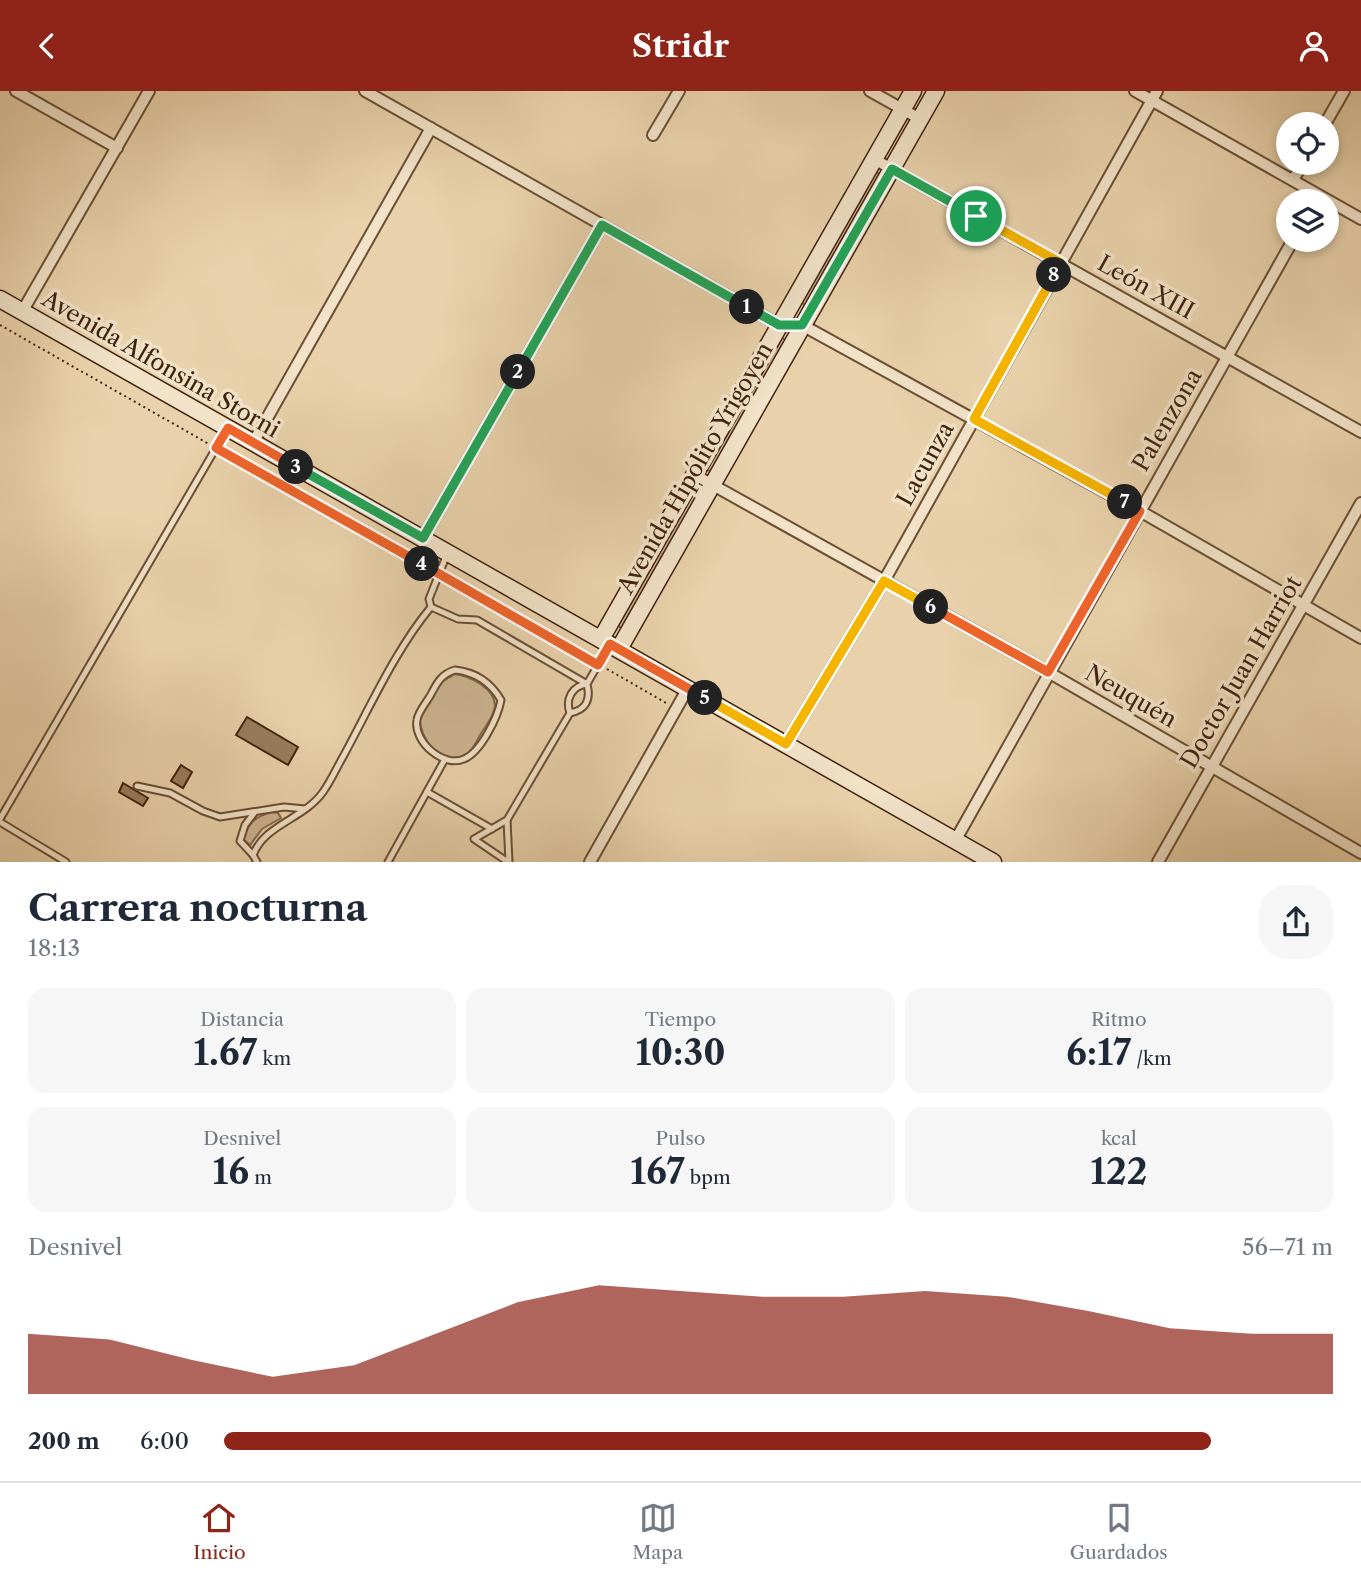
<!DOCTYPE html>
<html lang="es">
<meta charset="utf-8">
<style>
:root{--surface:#fff;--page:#f6f6f7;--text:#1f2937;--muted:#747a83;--line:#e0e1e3;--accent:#8f2418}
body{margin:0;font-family:"Libre Caslon Text",serif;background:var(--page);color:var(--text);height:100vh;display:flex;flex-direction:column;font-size:26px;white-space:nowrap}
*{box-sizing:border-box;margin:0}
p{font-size:23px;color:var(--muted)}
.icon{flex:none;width:38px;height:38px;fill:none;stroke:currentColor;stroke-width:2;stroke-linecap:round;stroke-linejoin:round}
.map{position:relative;height:771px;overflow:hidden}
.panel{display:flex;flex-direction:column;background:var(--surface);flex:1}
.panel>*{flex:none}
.buttons{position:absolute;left:1276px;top:21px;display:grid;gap:14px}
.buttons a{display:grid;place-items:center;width:63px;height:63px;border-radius:50%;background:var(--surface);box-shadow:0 4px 10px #0003;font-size:35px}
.pin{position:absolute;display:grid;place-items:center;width:60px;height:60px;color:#fff;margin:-30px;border:4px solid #fff;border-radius:50%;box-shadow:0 2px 7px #0007}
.km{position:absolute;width:35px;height:35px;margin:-18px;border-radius:50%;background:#222;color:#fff;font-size:19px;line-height:35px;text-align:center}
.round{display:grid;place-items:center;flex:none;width:74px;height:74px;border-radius:28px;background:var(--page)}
.head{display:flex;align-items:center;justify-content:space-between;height:119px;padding:0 28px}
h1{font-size:38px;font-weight:800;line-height:52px}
.stats{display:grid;grid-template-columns:repeat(3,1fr);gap:10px;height:119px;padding:7px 28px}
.stats div{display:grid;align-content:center;border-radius:18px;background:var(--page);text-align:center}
.stats b{font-size:35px;font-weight:800}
.stats small{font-size:19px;font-weight:400}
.stats p{font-size:19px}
.chart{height:196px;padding:14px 28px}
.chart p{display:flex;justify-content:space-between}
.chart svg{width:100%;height:126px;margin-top:7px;fill:var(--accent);opacity:.7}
ul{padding:0 28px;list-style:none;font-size:23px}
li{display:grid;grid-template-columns:112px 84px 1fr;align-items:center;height:52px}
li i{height:18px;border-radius:9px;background:var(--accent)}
header{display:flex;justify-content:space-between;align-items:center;height:91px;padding:0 28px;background:var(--accent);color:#fff;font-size:32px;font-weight:800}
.menu{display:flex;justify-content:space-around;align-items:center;height:98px;border-top:2px solid var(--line);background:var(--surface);font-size:19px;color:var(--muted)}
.menu a{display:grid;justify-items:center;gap:4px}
.menu .active{color:var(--accent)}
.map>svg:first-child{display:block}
.green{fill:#ccb490;stroke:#866b4e;stroke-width:2}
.building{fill:#987e5f;stroke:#41220c;stroke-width:2}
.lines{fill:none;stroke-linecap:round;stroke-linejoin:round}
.service-casing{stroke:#6b4e34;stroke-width:9}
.minor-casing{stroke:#6b4e34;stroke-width:14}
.secondary-casing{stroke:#41220c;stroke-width:19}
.path{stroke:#41220c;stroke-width:2;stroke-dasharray:2 3.5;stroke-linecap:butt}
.service{stroke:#f1e2c8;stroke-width:5}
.minor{stroke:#f1e2c8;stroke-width:10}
.secondary{stroke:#f1e2c8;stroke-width:16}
.split-1-casing{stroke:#fff;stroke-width:14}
.split-2-casing{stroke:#fff;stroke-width:14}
.split-3-casing{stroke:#fff;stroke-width:14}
.split-4-casing{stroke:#fff;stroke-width:14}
.split-5-casing{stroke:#fff;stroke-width:14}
.split-6-casing{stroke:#fff;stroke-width:14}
.split-7-casing{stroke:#fff;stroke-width:14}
.split-8-casing{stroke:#fff;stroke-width:14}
.split-9-casing{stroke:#fff;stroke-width:14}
.split-1{stroke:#22a559;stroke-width:9}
.split-2{stroke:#22a559;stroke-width:9}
.split-3{stroke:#22a559;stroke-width:9}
.split-4{stroke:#f0652b;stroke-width:9}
.split-5{stroke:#f0652b;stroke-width:9}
.split-6{stroke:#f5b400;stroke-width:9}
.split-7{stroke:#f0652b;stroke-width:9}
.split-8{stroke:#f5b400;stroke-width:9}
.split-9{stroke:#f5b400;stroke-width:9}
.labels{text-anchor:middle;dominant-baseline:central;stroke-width:7;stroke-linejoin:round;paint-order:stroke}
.street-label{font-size:23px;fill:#41220c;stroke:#f1e2c8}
</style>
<header><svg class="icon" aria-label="back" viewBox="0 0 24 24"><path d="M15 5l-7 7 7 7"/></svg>Stridr<svg class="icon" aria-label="person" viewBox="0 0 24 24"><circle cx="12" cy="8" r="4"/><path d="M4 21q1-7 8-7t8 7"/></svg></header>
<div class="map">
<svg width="1361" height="771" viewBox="0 0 1361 771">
<rect width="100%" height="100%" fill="#e9d2ab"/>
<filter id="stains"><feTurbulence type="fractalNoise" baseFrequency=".00286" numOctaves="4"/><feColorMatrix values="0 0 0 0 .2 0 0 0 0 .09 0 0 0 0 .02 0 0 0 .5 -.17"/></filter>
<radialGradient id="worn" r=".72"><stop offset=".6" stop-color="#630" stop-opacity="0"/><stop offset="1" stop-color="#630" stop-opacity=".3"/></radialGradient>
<g class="green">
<path d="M874 79 881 84 807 215 800 211Z"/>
<path d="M780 246 787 250 713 382 706 378Z"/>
<path d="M691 402 698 407 624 539 617 534Z"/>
<path d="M455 583C469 585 495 597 495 615 494 625 485 636 480 644 476 652 471 662 463 665 440 676 420 647 420 628L440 592Z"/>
<path d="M272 721 278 722 281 727 262 738 250 754 243 748C248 732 256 725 272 721Z"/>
</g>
<g class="building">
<path d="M247 626 298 656 288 674 236 644Z"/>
<path d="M181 674 192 681 183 697 171 690Z"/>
<path d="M123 692 148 707 143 715 119 701Z"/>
</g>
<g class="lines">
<defs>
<g id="service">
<path d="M447 463 429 508 431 516 458 528 477 529 587 593C591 609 586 619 570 622 565 608 572 595 587 593L608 556"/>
<path d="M455 579C475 581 491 592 501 609 498 626 481 661 464 668 444 677 413 651 417 629 418 621 426 612 430 605 437 592 441 583 455 579Z"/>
<path d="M137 695 170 702 203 720 220 726 284 716 305 718"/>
<path d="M427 701 492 738"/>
<path d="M0 728 227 338"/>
<path d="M507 729 509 771"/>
<path d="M0 731 66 771"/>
<path d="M253 764 240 750 245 734 255 721"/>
<path d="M257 771 253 764C265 733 304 728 323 701 331 690 337 676 344 664 370 616 396 558 431 516"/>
<path d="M388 771 445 668"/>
<path d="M508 771 474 748 507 729 570 622"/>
</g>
<g id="minor">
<path d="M16 0 117 57"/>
<path d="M365 0 779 234H802L1140 420 1361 547"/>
<path d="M870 0 920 28"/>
<path d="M1135 0 1361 128"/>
<path d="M1325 33 1344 0"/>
<path d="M653 44 679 0"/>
<path d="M874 68 1361 341"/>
<path d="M1293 89 1303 72"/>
<path d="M22 221 149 0"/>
<path d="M253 352 431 37"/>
<path d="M695 384 1048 581 1361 762"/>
<path d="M423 447 602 134"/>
<path d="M786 653 884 490 1157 0"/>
<path d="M955 750 1293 149"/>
<path d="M590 771 688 597"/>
<path d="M1158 771 1361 412"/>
</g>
<g id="secondary">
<path d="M0 208 993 771"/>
<path d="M601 548 913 0"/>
<path d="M619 558 936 0"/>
</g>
</defs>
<use href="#service" class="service-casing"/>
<use href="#minor" class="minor-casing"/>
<use href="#secondary" class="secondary-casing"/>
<g class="path">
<path d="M0 234 209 353"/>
<path d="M223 361 432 479"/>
<path d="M446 487 590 569"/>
<path d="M607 578 666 612"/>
</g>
<use href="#service" class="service"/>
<use href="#minor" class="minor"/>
<use href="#secondary" class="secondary"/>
</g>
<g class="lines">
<defs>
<path id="split-1" d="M747 216 779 234H802L892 78 976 125"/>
<path id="split-2" d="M518 281 602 134 747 216"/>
<path id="split-3" d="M296 376 423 447 518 281"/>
<path id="split-4" d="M296 376 228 337 216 357 422 473"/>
<path id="split-5" d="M422 473 598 574 610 553 705 607"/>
<path id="split-6" d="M705 607 786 653 884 490 931 516"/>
<path id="split-7" d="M931 516 1048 581 1140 420 1125 411"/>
<path id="split-8" d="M1054 184 974 328 1125 411"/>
<path id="split-9" d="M976 125 1061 172 1054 184"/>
</defs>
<use href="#split-1" class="split-1-casing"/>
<use href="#split-2" class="split-2-casing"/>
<use href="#split-3" class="split-3-casing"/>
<use href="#split-4" class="split-4-casing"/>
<use href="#split-5" class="split-5-casing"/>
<use href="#split-6" class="split-6-casing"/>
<use href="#split-7" class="split-7-casing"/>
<use href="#split-8" class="split-8-casing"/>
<use href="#split-9" class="split-9-casing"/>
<use href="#split-1" class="split-1"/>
<use href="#split-2" class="split-2"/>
<use href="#split-3" class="split-3"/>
<use href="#split-4" class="split-4"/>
<use href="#split-5" class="split-5"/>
<use href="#split-6" class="split-6"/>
<use href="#split-7" class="split-7"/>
<use href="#split-8" class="split-8"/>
<use href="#split-9" class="split-9"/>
</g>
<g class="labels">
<g class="street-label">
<text transform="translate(1146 196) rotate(29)">León XIII</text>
<text transform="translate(161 273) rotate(30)">Avenida Alfonsina Storni</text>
<text transform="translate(1167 329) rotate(-60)">Palenzona</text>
<text transform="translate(925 373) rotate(-61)">Lacunza</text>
<text transform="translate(695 377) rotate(-60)">Avenida Hipólito Yrigoyen</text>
<text transform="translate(1241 581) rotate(-60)">Doctor Juan Harriot</text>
<text transform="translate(1131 605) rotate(30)">Neuquén</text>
</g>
</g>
<rect width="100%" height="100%" filter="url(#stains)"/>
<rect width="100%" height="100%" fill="url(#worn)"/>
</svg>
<div class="buttons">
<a><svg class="icon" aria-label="locate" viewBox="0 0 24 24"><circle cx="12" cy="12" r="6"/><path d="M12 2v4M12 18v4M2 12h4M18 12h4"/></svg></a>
<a><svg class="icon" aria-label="layers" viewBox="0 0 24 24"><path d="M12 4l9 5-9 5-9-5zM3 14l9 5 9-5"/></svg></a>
</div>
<div class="pin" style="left:976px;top:125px;background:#1e9e55"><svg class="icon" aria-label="arrive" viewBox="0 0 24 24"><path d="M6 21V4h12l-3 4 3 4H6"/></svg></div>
<b class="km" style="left:747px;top:216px">1</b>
<b class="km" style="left:518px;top:281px">2</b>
<b class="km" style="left:296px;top:376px">3</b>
<b class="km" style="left:422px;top:473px">4</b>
<b class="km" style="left:705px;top:607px">5</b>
<b class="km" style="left:931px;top:516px">6</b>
<b class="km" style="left:1125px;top:411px">7</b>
<b class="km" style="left:1054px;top:184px">8</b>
</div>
<section class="panel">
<div class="head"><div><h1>Carrera nocturna</h1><p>18:13</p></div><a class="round"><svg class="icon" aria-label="share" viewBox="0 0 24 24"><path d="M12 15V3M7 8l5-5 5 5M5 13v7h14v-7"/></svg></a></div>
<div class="stats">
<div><p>Distancia</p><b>1.67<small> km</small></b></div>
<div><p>Tiempo</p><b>10:30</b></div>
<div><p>Ritmo</p><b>6:17<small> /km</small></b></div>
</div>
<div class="stats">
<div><p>Desnivel</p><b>16<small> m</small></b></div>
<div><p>Pulso</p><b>167<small> bpm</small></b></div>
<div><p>kcal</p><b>122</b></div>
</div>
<div class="chart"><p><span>Desnivel</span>56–71 m</p>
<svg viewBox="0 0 160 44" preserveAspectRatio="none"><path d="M0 44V23L10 25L20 32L30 38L40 34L50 23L60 12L70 6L80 8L90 10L100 10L110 8L120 10L130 15L140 21L150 23L160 23V44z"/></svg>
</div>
<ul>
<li><b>200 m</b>6:00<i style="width:89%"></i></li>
</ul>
</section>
<nav class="menu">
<a class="active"><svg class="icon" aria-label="home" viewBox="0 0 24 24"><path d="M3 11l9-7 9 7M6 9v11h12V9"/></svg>Inicio</a>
<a><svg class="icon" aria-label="map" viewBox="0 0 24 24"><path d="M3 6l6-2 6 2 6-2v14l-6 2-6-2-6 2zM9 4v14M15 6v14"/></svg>Mapa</a>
<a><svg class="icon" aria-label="saved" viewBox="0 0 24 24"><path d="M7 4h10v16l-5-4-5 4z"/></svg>Guardados</a>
</nav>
